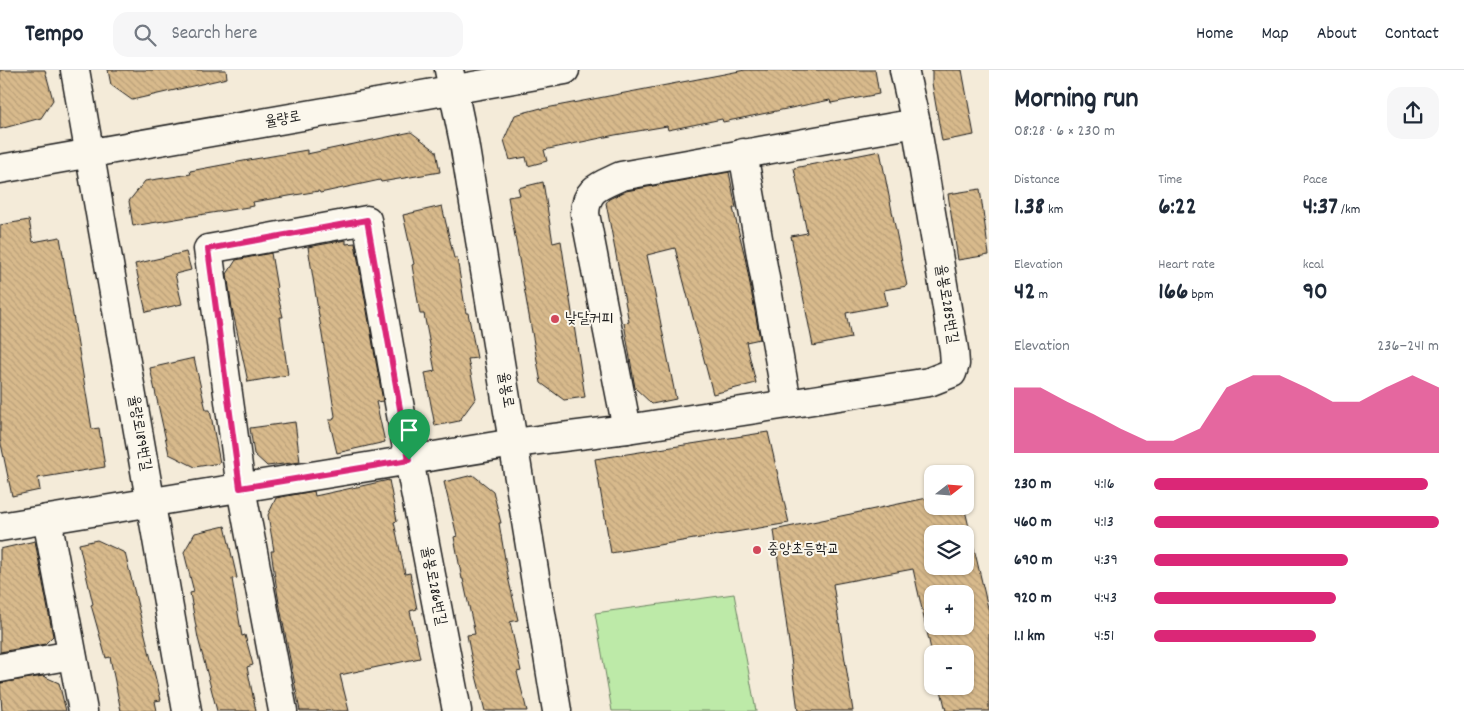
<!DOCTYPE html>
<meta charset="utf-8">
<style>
:root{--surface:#fff;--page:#f6f6f7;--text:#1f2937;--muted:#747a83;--line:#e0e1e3;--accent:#db2777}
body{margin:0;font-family:Dekko,"Poor Story",sans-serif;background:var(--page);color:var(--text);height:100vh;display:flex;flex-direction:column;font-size:19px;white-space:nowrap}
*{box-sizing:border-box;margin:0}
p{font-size:16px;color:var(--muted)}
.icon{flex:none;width:28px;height:28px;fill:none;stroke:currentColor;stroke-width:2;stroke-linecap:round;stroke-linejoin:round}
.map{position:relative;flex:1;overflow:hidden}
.details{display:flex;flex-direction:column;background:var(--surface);width:475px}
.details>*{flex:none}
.needle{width:32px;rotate:73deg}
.controls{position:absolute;left:924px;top:395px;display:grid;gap:10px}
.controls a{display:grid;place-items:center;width:50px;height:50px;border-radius:10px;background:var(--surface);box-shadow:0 1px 4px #0004;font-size:25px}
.pin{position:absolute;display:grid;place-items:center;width:42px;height:42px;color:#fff;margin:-51px -21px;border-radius:50% 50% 50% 0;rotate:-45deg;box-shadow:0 0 5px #0007}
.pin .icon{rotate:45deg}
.round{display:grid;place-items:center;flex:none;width:52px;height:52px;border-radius:15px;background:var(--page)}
.summary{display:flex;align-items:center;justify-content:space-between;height:85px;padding:0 25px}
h1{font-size:28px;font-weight:700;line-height:38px}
.figures{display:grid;grid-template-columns:repeat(3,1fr);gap:8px;height:85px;padding:5px 25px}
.figures div{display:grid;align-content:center}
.figures b{font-size:25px;font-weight:700}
.figures small{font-size:14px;font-weight:400}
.figures p{font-size:14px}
.chart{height:140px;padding:10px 25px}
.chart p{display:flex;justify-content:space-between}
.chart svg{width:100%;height:90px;margin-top:5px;fill:var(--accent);opacity:.7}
ul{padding:0 25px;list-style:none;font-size:16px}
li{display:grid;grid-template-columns:80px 60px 1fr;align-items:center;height:38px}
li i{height:12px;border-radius:6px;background:var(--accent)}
header{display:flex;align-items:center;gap:30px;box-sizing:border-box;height:70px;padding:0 25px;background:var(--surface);border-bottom:1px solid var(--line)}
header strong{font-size:24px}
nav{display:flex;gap:28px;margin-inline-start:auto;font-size:18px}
.search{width:350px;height:45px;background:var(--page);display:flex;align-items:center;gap:12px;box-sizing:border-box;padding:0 18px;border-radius:15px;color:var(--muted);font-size:19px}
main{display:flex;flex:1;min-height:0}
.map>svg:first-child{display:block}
.garden{fill:#bdeaa8;stroke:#6c8362}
.building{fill:url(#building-back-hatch);stroke:#1c1c1c;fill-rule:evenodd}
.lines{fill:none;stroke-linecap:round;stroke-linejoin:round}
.minor-casing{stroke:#1c1c1c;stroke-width:31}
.minor{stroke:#fbf7ec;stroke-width:28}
.route-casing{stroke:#fff;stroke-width:10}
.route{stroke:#db2777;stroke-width:6}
.poi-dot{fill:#d1495b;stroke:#fbf7ec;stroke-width:2}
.labels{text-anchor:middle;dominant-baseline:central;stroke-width:4;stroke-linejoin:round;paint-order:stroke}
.street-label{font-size:15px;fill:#1c1c1c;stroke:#fbf7ec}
.poi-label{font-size:15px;fill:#1c1c1c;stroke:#fbf7ec;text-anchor:start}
</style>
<header>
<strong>Tempo</strong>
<div class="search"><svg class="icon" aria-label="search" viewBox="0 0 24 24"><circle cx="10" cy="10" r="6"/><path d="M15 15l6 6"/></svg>Search here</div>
<nav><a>Home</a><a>Map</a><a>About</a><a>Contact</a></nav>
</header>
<main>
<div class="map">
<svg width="989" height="641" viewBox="0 0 989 641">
<defs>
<pattern id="building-back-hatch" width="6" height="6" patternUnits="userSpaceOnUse" patternTransform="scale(1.25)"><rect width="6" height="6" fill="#d8ba8c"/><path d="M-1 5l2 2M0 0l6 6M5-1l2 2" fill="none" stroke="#b99f78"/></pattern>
</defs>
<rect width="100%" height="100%" fill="#f4ebd9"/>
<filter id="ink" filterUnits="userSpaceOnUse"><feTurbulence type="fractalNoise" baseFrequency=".02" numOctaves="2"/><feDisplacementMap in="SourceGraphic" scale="10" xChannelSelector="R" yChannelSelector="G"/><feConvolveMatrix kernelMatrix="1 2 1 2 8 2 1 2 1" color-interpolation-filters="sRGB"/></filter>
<g filter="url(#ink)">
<path class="garden" d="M734 524 756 641H612L595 543Z"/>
<g class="building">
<path d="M0 0H45L53 30 41 48 0 59Z"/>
<path d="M108 0H226L227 8 132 30 111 15Z"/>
<path d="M745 0H875L879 24 831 33 830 30 723 52 722 49 668 60 667 56 615 65 544 80 547 91 528 96 526 87 510 90 504 70 515 45 541 38V39Z"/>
<path d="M932 0H962L974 65 942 71 932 13Z"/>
<path d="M411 62 436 81 440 102 381 112 380 110 320 123 319 121 253 132 254 136 133 156 129 131 145 111 191 104 190 101 249 90 307 80V84Z"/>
<path d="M880 81 907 216 884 220 887 235 846 243 851 268 813 276 791 166 807 163 794 98Z"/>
<path d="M729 102 736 138H733L745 187 760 269 746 272 756 313 713 324 675 178 647 185 676 329 652 334 635 318 624 253 629 252 606 133 609 129 626 121Z"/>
<path d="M543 112 553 173 561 171 585 327 564 330 541 313 508 127 520 125 518 118Z"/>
<path d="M980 119 989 185 958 190 948 124Z"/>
<path d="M442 136 454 188H457L466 243H468L477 288 468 289 476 328 459 351 435 356 425 303 435 301 424 244H420L412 195 414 194 403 145Z"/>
<path d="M29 150 33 172 60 167 92 359 99 358 105 397 38 408 40 420 12 426 0 369V155Z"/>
<path d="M346 170V174L355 173 383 331 376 332 385 372 337 383 329 350H333L335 346 308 177Z"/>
<path d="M186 182 191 200 175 204 182 234 146 242 135 194Z"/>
<path d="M271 183 277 218H276L283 247H280L288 305 248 312 232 238 227 204 236 190Z"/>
<path d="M194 288 206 340H210L220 393 195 397 169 384 150 298Z"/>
<path d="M295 352 300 392 267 396 254 384 250 358Z"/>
<path d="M768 362 789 453 611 483 595 389Z"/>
<path d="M473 405 493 421 501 453H499L508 507 518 550 510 552 521 601 517 602 527 641H485L471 586 467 565 475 564 463 509H462L454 467 457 466 444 412Z"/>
<path d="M389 410 397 451 394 452 405 504 410 503 417 539 410 541 420 588 340 605 349 641H300L278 527 271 481H274L268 445 276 428 314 421 315 426Z"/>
<path d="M932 427V436H964L989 542V641H946L940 616H965V584H932L913 499 833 514 853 641H798L774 460ZM932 464H965V496H932ZM932 524H965V556H932Z"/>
<path d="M225 456 237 508 232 509 242 566 245 565 253 595 247 597 256 641H217L198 568 190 523 194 522 184 482 195 463Z"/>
<path d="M97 470 125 483 161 630 155 631 157 641H121L110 587 106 588 91 535 93 534 79 474Z"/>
<path d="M35 471 53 566 45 574 0 582V479Z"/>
<path d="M43 606 59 613 66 641H2L0 613Z"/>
</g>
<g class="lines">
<defs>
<g id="minor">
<path d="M75 0 187 641"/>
<path d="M449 0 464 72 557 641"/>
<path d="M743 83 787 333"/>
<path d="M0 99 565 0"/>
<path d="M627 359 585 144C586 118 600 116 621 106L916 53"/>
<path d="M47 449 83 641"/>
<path d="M0 457 514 373 627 359 929 312 952 303 955 294 954 280 916 53 904 0"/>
<path d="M0 598 72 585"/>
<path d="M283 641 241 418 208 179 367 150 409 390 457 641"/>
</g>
</defs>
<use href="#minor" class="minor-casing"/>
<use href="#minor" class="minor"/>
</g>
</g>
<g class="lines" filter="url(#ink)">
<defs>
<path id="route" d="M367 150 409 390 240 418 208 179Z"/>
</defs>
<use href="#route" class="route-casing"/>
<use href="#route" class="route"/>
</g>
<g class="poi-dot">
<circle cx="555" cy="249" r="5"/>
<circle cx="757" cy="480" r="5"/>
</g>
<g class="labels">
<g class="street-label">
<text transform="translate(283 50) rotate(-10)">율량로</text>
<text transform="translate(946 234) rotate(81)">율봉로285번길</text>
<text transform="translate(505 320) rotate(81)">율봉로</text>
<text transform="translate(139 363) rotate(80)">율량로189번길</text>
<text transform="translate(433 516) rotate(79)">율봉로286번길</text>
</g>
<g class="poi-label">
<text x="565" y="249">낮달커피</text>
<text x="767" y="480">중앙초등학교</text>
</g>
</g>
</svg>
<div class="controls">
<a><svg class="needle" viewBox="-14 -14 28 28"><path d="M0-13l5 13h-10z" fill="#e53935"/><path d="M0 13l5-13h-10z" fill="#747a83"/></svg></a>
<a><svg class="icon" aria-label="layers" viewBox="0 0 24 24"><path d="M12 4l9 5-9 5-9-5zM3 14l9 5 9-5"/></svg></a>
<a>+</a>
<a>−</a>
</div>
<div class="pin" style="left:409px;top:390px;background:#1e9e55"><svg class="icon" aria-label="arrive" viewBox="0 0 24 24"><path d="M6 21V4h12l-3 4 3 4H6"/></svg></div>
</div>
<section class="details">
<div class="summary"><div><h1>Morning run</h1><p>08:28 · 6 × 230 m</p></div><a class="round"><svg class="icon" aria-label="share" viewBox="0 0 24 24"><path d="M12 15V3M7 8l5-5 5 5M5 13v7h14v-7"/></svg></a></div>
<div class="figures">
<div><p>Distance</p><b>1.38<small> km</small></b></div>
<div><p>Time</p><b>6:22</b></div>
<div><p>Pace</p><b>4:37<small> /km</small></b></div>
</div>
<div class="figures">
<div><p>Elevation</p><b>42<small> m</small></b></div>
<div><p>Heart rate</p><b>166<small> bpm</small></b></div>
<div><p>kcal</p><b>90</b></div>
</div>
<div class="chart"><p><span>Elevation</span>236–241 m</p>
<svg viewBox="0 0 160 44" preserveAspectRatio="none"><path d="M0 44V12L10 12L20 19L30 25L40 32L50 38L60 38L70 32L80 12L90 6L100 6L110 12L120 19L130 19L140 12L150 6L160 12V44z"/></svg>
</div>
<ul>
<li><b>230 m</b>4:16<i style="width:96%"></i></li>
<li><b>460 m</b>4:13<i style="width:100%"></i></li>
<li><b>690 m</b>4:39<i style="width:68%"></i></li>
<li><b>920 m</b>4:43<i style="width:64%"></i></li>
<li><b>1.1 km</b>4:51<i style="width:57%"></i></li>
</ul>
</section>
</main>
